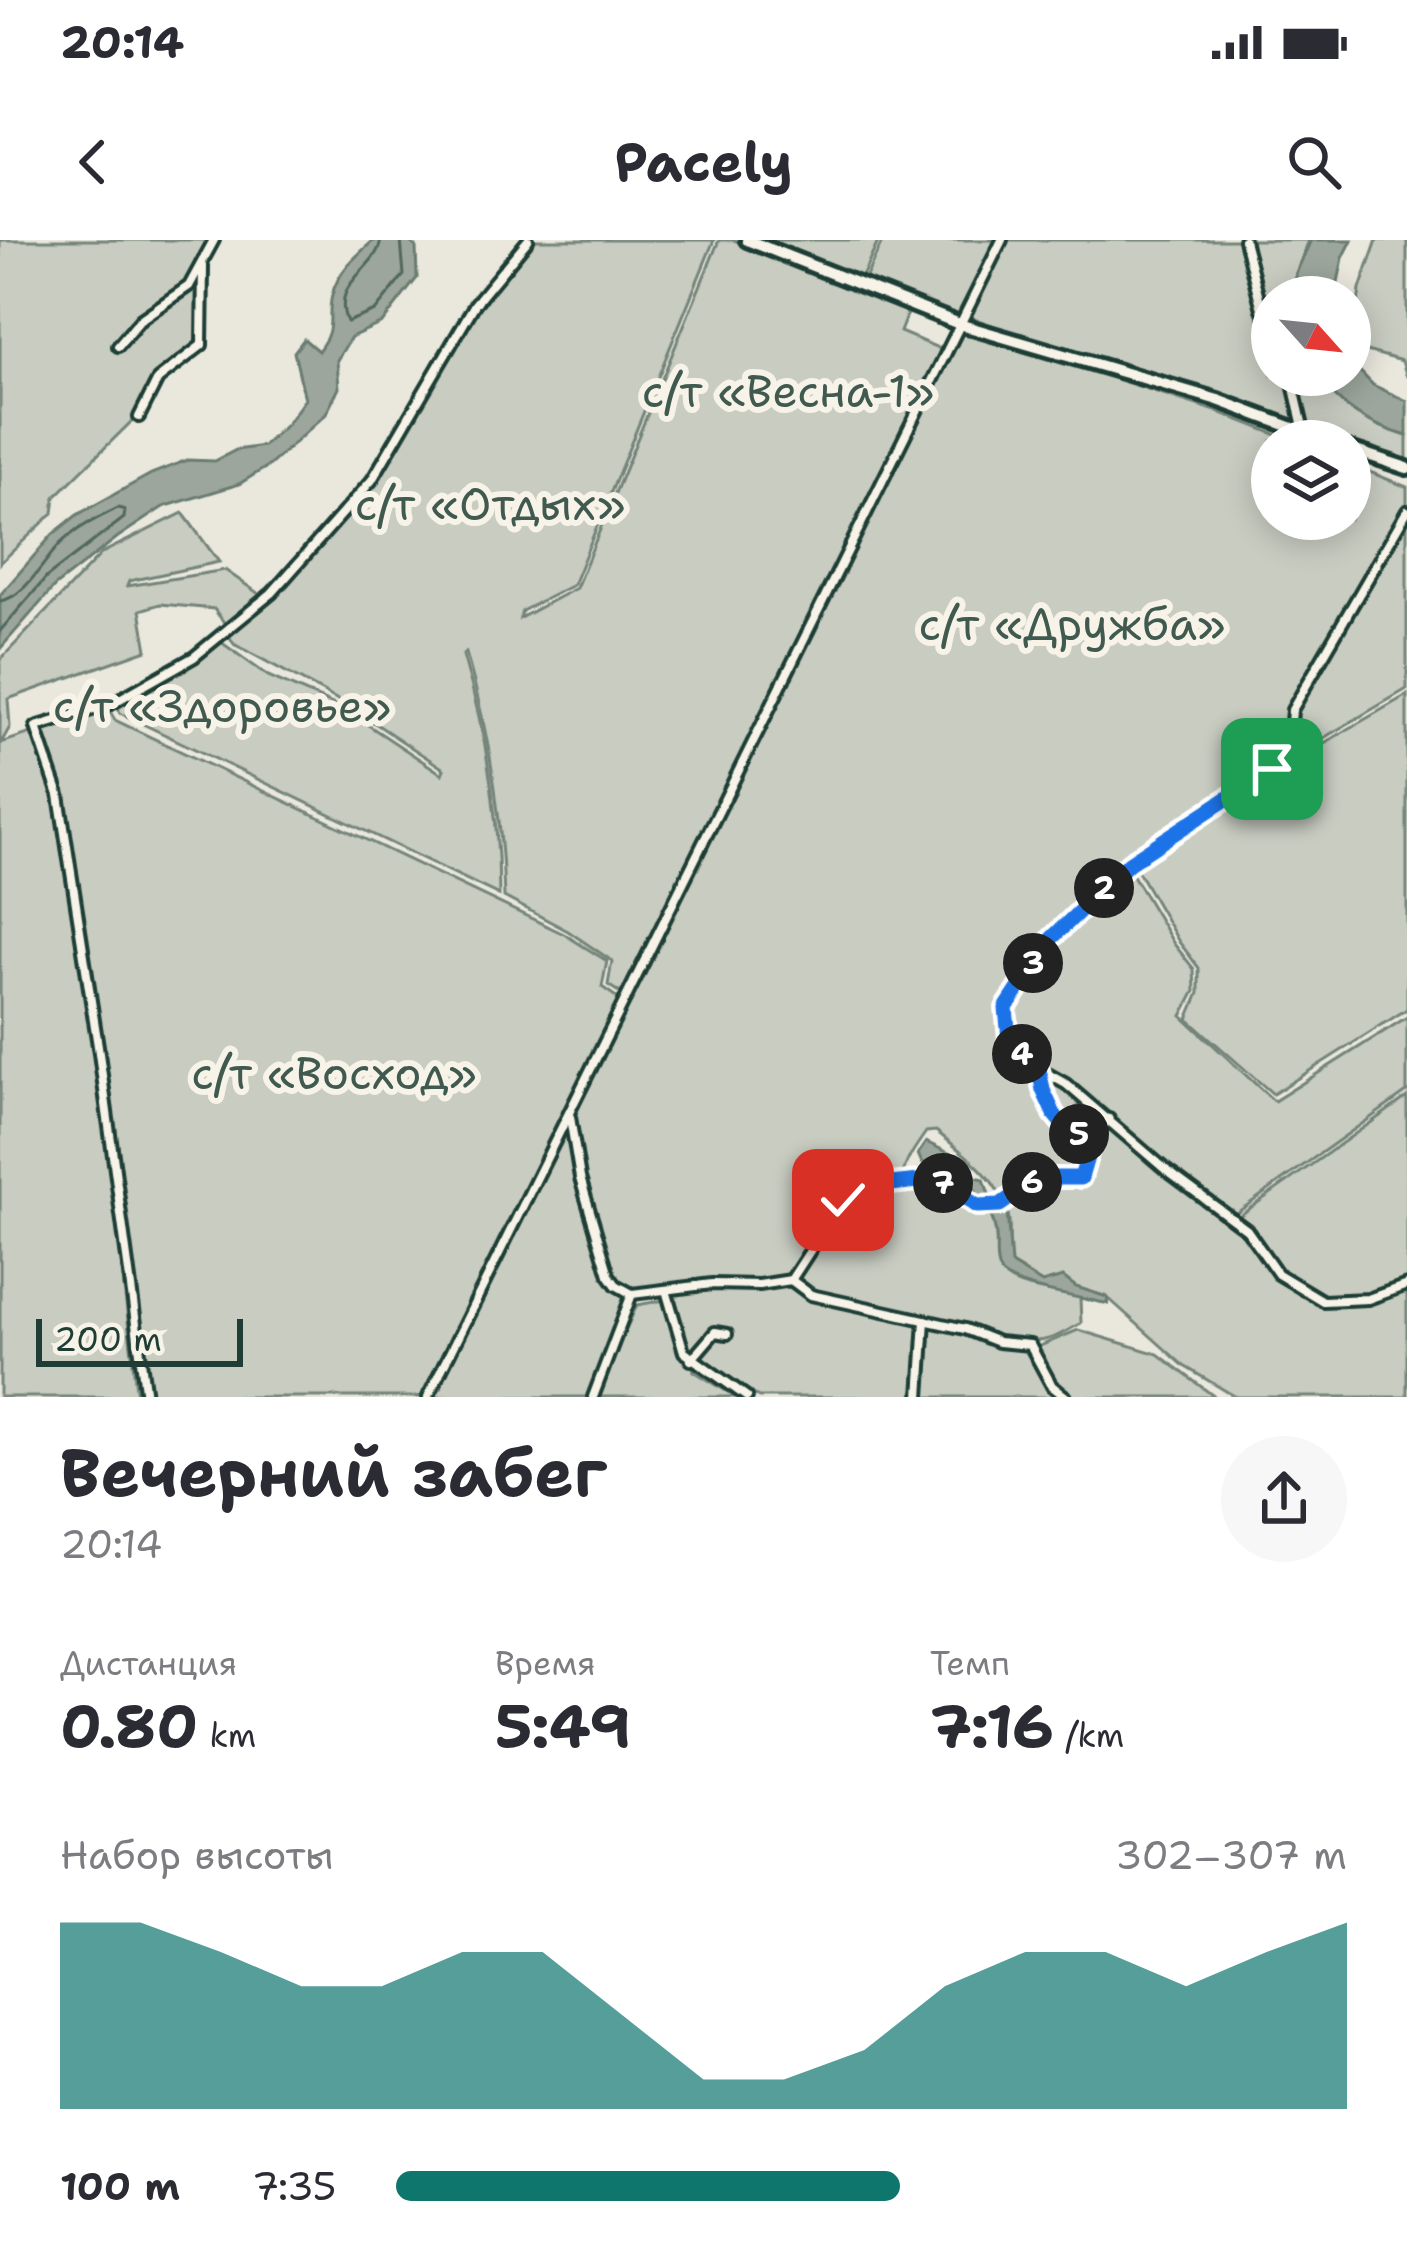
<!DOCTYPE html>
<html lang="ru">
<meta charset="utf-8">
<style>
:root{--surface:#fff;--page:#f7f7f7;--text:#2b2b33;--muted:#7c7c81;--accent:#0f766e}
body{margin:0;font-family:"Shantell Sans",sans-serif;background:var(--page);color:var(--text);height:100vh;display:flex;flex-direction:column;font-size:45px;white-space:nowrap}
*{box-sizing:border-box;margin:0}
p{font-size:39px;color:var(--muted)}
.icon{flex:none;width:66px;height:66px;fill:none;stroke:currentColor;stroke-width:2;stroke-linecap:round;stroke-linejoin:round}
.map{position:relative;height:1157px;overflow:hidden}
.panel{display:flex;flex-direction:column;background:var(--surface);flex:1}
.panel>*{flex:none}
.needle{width:78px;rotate:117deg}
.tools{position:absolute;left:1251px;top:36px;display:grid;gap:24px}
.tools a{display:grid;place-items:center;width:120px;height:120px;border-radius:50%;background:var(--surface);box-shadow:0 6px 30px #0003;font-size:60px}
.scale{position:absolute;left:36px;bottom:30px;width:207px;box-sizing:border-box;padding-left:12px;border:6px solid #1f3d34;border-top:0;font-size:33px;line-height:42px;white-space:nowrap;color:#1f3d34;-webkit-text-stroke:9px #f7f3e8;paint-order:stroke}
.pin{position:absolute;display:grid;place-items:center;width:102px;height:102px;color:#fff;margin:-51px;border-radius:24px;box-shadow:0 6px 18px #0006}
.km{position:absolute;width:60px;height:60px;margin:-30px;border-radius:50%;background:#222;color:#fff;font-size:33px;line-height:60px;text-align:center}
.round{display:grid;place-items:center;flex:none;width:126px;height:126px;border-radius:63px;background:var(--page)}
.overview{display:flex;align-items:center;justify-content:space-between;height:204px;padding:0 60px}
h1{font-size:66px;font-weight:700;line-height:90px}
.metrics{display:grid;grid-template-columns:repeat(3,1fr);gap:18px;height:204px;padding:12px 60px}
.metrics div{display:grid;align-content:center}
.metrics b{font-size:60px;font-weight:700}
.metrics small{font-size:33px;font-weight:400}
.metrics p{font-size:33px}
.chart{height:336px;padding:24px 60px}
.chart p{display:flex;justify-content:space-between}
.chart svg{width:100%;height:216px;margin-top:12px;fill:var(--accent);opacity:.7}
ul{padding:0 60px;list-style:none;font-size:39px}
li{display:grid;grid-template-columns:192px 144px 1fr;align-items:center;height:90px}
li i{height:30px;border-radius:15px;background:var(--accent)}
.status{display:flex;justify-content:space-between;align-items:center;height:84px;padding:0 60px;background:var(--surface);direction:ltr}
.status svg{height:33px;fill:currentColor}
header{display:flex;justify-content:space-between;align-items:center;height:156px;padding:0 60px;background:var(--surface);font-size:54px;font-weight:700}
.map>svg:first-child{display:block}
.green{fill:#c8ccc1;stroke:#74847a;stroke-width:3;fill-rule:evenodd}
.water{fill:#9ca69c;stroke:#6a7c72;stroke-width:3}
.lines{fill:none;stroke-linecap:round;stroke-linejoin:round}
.shore{stroke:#51675e;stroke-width:3}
.street-casing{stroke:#1f3d34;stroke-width:16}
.secondary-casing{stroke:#1f3d34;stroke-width:20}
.street{stroke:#f7f3e8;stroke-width:8}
.secondary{stroke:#f7f3e8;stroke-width:10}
.route-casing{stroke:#fff;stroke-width:24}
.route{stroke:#1a73e8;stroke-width:15}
.labels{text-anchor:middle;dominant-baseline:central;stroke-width:12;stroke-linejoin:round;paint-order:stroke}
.park-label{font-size:45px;fill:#415a50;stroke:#f7f3e8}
</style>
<div class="status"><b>20:14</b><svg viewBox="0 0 49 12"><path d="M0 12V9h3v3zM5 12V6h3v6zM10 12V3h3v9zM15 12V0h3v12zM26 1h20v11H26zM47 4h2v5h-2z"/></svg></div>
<header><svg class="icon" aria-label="back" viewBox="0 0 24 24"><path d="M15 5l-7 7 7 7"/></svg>Pacely<svg class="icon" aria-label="search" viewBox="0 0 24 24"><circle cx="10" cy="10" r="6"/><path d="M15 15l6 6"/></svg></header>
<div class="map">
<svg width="1407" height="1157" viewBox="0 0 1407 1157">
<rect width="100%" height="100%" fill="#eae8dd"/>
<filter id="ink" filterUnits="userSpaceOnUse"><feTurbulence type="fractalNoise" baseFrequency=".00833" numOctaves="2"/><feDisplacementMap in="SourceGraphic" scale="24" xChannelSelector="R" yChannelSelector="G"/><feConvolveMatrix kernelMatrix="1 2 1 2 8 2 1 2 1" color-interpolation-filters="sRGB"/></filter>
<g filter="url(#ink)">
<g class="green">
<path d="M0 0H210L189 38 199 47 197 103 156 138 139 174 55 257 53 273 0 323Z"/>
<path d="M536 0H714L573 345 522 371 520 378 576 348 719 0H734L909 69 900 92 943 110 625 756 608 745 612 721 568 691 504 657C502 574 489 493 466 413L463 415C486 493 499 573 499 655L120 473 118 468 221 402 268 436 344 469 442 534 444 529 349 466 234 404 229 396 276 356 375 242 481 63Z"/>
<path d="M766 0H879L861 39Z"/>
<path d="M883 0H997L959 76 864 41Z"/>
<path d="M1008 0H1309L1296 33V57H1272V135H1318C1341 169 1368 184 1407 196V222L1197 145 1043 103 969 77Z"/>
<path d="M1377 0H1407V137L1402 121 1352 107 1360 49Z"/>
<path d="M964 90 1219 172 1292 201H1272V279H1350V224L1407 247V264L1288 466 1286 498 1273 522 1125 622 1174 704 1194 729 1195 751 1182 776 1274 861 1407 777V852L1228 979 1246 992 1275 1036 1315 1062 1317 1055 1281 1032 1239 976 1407 857V1157H1236L1184 1126 1107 1057 1055 1041 1042 1043 1011 1024C1006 1007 1012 991 1008 974 998 937 964 914 936 891L926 892C915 908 900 927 902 947 958 941 946 962 990 973 998 991 996 1001 997 1020 1000 1052 1057 1050 1080 1057L1081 1083C1066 1091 1053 1101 1034 1101 1023 1102 1016 1097 1005 1100L1027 1108 1049 1149 1060 1157H759L693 1126 694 1131 736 1157H433ZM1089 858 1113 880 1094 909 1085 942 1067 941 1084 913 1086 901 1056 883ZM669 1046 670 1059 637 1065 607 1131 631 1051Z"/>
<path d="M183 273 219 322 129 341 127 346 225 330 262 356 225 384 214 369 160 364 140 370 147 410 8 459 10 487 1 503 108 468 115 480 564 694 607 721 602 747 622 761 424 1157H149L108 835 98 826 137 1157H0V420L102 313Z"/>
<path d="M1407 280V449L1291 517 1295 470Z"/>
<path d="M1407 455V769L1273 854 1188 779 1199 753V728L1179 702 1133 623 1281 528Z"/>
<path d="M1078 1090 1158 1114 1215 1157H1069L1053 1144 1035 1108Z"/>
</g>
<g class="water">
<path d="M374 0H408L416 7 417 38 382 83 351 97 337 120 339 148 326 174 270 225 239 244 163 267 118 297 55 346 0 409V355L53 294 77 275 151 234 187 220 215 221 236 210 263 206 287 184 305 159 294 112 304 99 318 111C337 86 326 81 332 55 338 31 356 16 374 0Z"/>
<path d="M1311 0H1352L1343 18 1335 57H1296V33Z"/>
<path d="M1350 121 1373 145 1407 161V196C1368 184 1341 169 1318 135H1350Z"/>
<path d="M926 902 953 915 976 937 984 939 991 961H983L975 950 928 922 922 923 918 914Z"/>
<path d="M1007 970 1011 1024 1042 1043 1063 1037 1076 1047 1107 1057 1108 1064C1086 1058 1007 1048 999 1030 992 1014 1002 999 990 973Z"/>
</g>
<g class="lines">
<g class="shore">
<path d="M381 0C376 31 330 41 347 82L375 71 404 35 401 0"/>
<path d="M0 361C25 358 44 320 61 303 78 287 98 278 118 268L125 270 124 278 47 337 0 391"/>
</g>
<defs>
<g id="street">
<path d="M1244 0 1262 69 1272 91"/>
<path d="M118 106 141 79 189 46 214 0"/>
<path d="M1291 135 1304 191"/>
<path d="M139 177 158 139 202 105 203 26"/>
<path d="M1407 271 1292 470 1289 507 1272 529 1129 623 1051 698 1006 768 1009 799 1039 829 1066 844 1166 930 1247 990 1278 1034 1323 1061 1368 1059 1407 1045"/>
<path d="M1039 830C1046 868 1056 884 1091 900"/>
<path d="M570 877 580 938 609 1035 616 1045 632 1054 712 1044 759 1045 791 1040 811 1055 965 1089 998 1102 1030 1105 1052 1146 1066 1157"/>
<path d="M791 1040 843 960 872 946 904 941 945 943 977 966 1000 965 1038 938H1080L1092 900 1109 879"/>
<path d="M666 1050 684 1112 747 1157"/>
<path d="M691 1120 715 1092 727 1094"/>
<path d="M146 1157 98 806 59 555 36 487 111 464 194 417 272 353 372 240 475 64 528 0"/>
<path d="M428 1157 1002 0"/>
<path d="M593 1157 632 1054"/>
<path d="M920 1157 925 1080"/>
</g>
<g id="secondary">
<path d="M747 0 962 85 1218 160 1328 201"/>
<path d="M1350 209 1407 228"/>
</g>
</defs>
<use href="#street" class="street-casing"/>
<use href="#secondary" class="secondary-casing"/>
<use href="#street" class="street"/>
<use href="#secondary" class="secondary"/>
</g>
</g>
<g class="lines" filter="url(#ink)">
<defs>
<path id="route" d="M843 960 872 946 928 940 945 943 977 966 1000 965 1038 938H1081L1092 900 1064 886 1054 874 1043 850 1039 829 1009 799 1006 768 1052 698 1129 623 1272 529"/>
</defs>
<use href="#route" class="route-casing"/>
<use href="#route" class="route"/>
</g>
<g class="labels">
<g class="park-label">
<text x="788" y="151">с/т «Весна-1»</text>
<text x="490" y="264">с/т «Отдых»</text>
<text x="1072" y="384">с/т «Дружба»</text>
<text x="222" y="466">с/т «Здоровье»</text>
<text x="334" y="833">с/т «Восход»</text>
</g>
</g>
</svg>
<div class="tools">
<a><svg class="needle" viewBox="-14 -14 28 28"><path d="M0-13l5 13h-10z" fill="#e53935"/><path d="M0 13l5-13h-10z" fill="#7c7c81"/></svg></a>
<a><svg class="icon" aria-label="layers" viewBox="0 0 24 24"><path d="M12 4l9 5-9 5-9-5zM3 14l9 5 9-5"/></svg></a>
</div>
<div class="scale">200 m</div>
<div class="pin" style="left:1272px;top:529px;background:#1e9e55"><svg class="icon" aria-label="arrive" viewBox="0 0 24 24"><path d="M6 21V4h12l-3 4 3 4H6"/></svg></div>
<div class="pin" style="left:843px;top:960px;background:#d93025"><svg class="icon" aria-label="check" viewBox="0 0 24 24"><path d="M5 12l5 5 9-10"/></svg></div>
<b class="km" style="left:1104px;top:648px">2</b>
<b class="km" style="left:1033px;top:723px">3</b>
<b class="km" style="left:1022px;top:814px">4</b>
<b class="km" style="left:1079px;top:894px">5</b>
<b class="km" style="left:1032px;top:942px">6</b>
<b class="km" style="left:943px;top:943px">7</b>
</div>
<section class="panel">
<div class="overview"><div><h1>Вечерний забег</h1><p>20:14</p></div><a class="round"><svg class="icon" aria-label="share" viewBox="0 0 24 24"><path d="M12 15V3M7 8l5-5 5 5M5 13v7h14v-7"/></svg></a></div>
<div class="metrics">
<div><p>Дистанция</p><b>0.80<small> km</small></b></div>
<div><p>Время</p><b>5:49</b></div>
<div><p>Темп</p><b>7:16<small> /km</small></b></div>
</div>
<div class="chart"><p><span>Набор высоты</span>302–307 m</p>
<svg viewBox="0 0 160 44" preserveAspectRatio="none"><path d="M0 44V6L10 6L20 12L30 19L40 19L50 12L60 12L70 25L80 38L90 38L100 32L110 19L120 12L130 12L140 19L150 12L160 6V44z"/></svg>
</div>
<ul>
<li><b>100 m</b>7:35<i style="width:53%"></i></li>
</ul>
</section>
